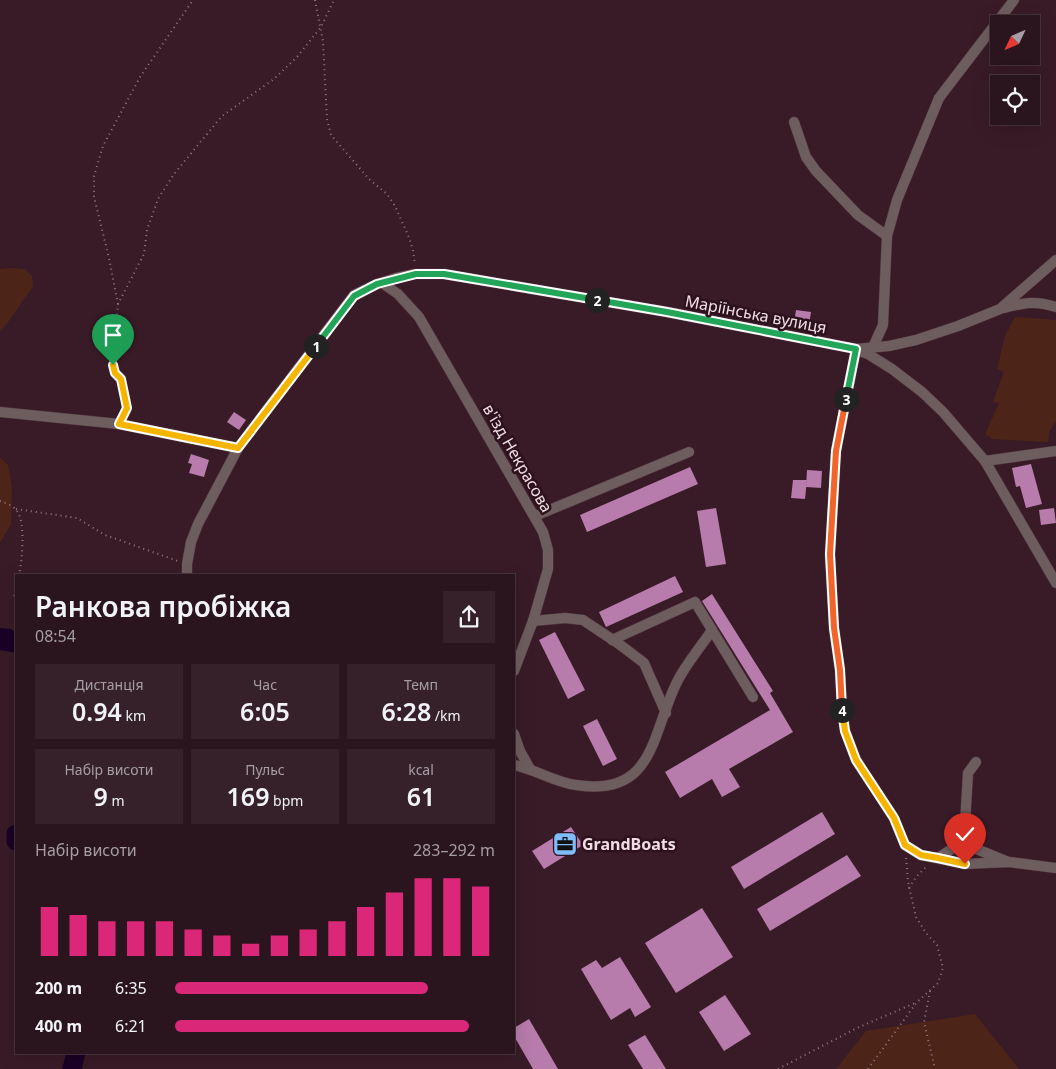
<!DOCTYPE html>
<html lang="uk">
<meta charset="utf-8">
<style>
:root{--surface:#2a141d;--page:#36212a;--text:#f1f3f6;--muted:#a59ea4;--line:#46333b;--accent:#db2777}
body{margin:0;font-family:"Noto Sans",sans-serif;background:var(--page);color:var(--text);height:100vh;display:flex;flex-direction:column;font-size:19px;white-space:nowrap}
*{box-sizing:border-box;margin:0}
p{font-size:16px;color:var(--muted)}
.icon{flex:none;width:28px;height:28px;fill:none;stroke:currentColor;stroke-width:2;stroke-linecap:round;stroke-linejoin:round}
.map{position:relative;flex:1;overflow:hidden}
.sheet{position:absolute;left:15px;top:574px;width:500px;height:480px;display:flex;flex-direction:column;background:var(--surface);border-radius:0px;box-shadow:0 5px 20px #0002,0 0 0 1px var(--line)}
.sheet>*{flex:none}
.needle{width:32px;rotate:226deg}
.fabs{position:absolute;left:990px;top:15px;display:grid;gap:10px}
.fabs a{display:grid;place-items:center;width:50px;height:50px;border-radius:0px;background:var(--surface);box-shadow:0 5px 20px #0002,0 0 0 1px var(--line);font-size:25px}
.pin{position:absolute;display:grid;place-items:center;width:42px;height:42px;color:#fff;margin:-51px -21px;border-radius:50% 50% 50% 0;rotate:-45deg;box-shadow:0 0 5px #0007}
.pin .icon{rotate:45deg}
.km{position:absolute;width:25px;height:25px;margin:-12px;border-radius:50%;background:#222;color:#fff;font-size:14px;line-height:25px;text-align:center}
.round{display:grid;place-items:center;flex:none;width:52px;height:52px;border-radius:0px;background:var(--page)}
.headline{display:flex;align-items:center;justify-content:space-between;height:85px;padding:0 20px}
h1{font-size:28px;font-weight:600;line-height:38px}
.stats{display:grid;grid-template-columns:repeat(3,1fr);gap:8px;height:85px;padding:5px 20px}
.stats div{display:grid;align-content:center;border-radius:0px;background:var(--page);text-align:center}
.stats b{font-size:25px;font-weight:600}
.stats small{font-size:14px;font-weight:400}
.stats p{font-size:14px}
.chart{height:140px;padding:10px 20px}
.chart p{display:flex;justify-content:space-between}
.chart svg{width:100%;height:90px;margin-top:5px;stroke:var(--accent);stroke-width:6}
ul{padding:0 20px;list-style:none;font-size:16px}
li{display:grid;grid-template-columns:80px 60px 1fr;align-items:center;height:38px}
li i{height:12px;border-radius:6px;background:var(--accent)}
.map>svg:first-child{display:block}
.green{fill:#4d2418}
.water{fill:#1a0126}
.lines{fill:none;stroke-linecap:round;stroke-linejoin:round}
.river{stroke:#1a0126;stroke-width:19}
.building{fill:#b77bac}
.minor-casing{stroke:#523641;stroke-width:11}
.path{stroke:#917982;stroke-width:2;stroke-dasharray:1 4;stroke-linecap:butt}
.minor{stroke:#6e5d5e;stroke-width:10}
.split-1-casing{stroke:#fff;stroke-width:10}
.split-2-casing{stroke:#fff;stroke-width:10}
.split-3-casing{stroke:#fff;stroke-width:10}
.split-4-casing{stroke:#fff;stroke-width:10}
.split-5-casing{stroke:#fff;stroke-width:10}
.split-1{stroke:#f5b400;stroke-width:6}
.split-2{stroke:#22a559;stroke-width:6}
.split-3{stroke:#22a559;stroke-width:6}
.split-4{stroke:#f0652b;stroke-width:6}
.split-5{stroke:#f5b400;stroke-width:6}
.labels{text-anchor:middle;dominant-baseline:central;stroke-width:5;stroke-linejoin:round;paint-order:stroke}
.street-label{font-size:16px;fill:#f1dde4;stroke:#2d121e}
.poi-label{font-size:16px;font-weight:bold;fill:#f1dde4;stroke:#2d121e;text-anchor:start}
</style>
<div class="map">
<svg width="1056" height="1069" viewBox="0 0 1056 1069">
<rect width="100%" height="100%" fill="#381b27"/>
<g class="green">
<path d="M12 268 24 269 32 276 33 287C21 301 12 320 0 331V269Z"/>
<path d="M1015 317 1056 320V421L1049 432 1048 442 992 439 985 434 999 403 993 402 1004 372 997 369 1005 336Z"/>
<path d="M0 457 8 465 12 489 11 524 0 543Z"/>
<path d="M975 1014 1019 1069H836L866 1031Z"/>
</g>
<path class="water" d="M0 628 11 629 16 632V653L0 650Z"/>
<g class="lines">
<g class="river">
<path d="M16 834V841"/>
<path d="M72 1069 76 1052"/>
</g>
</g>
<g class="building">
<path d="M796 310 811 312 809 325 794 323Z"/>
<path d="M234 412 246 420 239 430 227 422Z"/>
<path d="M191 454 209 460 204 477 189 473 192 464 188 463Z"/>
<path d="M1031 464 1042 504 1026 508 1020 486 1016 487 1012 468Z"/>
<path d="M690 467 698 484 587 532 580 515Z"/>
<path d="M807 470 822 471 821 488 806 487Z"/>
<path d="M793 480H807L805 499 791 498Z"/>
<path d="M716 508 726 564 706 567 697 511Z"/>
<path d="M1054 508 1056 523 1041 525 1039 510Z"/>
<path d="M675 576 683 592 606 627 599 612Z"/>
<path d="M712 594 773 691 770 693 793 732 729 769 740 787 722 797 712 779 680 798 665 772 770 710 702 601Z"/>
<path d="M555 632 585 690 568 699 539 640Z"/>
<path d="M597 719 617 759 603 766 583 726Z"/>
<path d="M822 812 835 834 744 889 731 867Z"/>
<path d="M571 827 583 845 544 869 532 851Z"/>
<path d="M847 855 861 876 770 931 757 909Z"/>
<path d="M702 908 733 957 676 993 645 943Z"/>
<path d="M620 957 651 1007 635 1017 630 1008 611 1020 581 969 596 960 602 968Z"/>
<path d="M725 995 751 1034 724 1051 699 1012Z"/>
<path d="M529 1019 558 1069H533L514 1036V1028Z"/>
<path d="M645 1035 666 1069H643L628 1045Z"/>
</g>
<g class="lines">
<defs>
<g id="minor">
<path d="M794 122 806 157 816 171 858 215 887 236"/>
<path d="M382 283 398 294 419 317 543 532 548 550V569L533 621 514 671"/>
<path d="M1004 308C1023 303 1036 300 1056 307"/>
<path d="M873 347 883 325 887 236 897 200 939 98 1014 0"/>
<path d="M856 349 836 451 830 555 834 628 840 670 842 708 845 731 856 760 894 818 905 845 921 855 965 864 1009 862 1056 868"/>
<path d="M857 350 868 354 892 369 922 392 943 412 985 461 1056 583"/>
<path d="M0 412 119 424 238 448"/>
<path d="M985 461 1056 451"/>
<path d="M535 516 689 452"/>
<path d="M187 575V564L191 542 198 524 238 448 354 295 377 284 396 278 415 274H444L667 312 856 349 889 346 916 340 958 326 1000 309 1056 260"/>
<path d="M533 621 565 618 583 620 619 644 644 663 666 713"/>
<path d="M612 640 695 602 753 697"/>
<path d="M514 734 520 751 530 769"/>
<path d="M976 762 968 773 964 841 969 846 1006 861"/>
<path d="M514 765C535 769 554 782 576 785 654 797 651 736 676 684 685 665 700 648 712 630"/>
<path d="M938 858 964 841"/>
</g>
</defs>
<use href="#minor" class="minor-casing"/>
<g class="path">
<path d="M315 0 323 41 327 119 331 135 369 179 387 194 395 206 408 235 413 250 415 265"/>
<path d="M118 304 109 258 94 197V176L103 146 140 77 193 0"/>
<path d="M123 415 127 408 124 391 121 379 115 373 113 365 118 304 144 254 147 230 158 199 174 174 222 116 274 79 297 57 321 27 334 0"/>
<path d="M0 501C6 503 14 506 17 511 26 523 22 561 19 575"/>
<path d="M16 509 77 518 105 535 178 561"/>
<path d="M16 585 14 594 16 604"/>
<path d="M909 888 916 877 926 867"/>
<path d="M930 991 924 1022 935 1069"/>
<path d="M778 1069 857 1028 915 1003"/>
<path d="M868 1069 917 1002 938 983 943 968 937 945 926 933 916 917 908 882 906 857"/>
</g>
<use href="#minor" class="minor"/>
</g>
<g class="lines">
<defs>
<path id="split-1" d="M113 365 115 373 121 379 127 408 119 424 238 448 316 346"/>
<path id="split-2" d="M316 346 354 296 377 284 416 274H444L597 300"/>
<path id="split-3" d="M597 300 667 312 856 349 846 399"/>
<path id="split-4" d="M842 710 840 670 834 628 830 554 836 451 846 399"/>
<path id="split-5" d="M842 710 845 731 856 760 894 818 905 845 921 855 938 858 965 864"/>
</defs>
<use href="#split-1" class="split-1-casing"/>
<use href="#split-2" class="split-2-casing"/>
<use href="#split-3" class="split-3-casing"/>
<use href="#split-4" class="split-4-casing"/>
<use href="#split-5" class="split-5-casing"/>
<use href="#split-1" class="split-1"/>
<use href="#split-2" class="split-2"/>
<use href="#split-3" class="split-3"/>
<use href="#split-4" class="split-4"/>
<use href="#split-5" class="split-5"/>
</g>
<defs>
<symbol id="office-square" viewBox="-11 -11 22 22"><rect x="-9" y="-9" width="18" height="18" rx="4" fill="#7fbdfa" stroke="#2d121e"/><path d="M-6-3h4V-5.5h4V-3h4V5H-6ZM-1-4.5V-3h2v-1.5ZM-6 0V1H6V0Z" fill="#111"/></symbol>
</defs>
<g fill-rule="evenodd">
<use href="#office-square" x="551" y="830" width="28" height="28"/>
</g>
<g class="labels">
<g class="street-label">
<text transform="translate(756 314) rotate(11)">Маріїнська вулиця</text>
<text transform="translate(518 458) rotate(60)">в'їзд Некрасова</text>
</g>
<g class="poi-label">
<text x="582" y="844">GrandBoats</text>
</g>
</g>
</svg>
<div class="fabs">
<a><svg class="needle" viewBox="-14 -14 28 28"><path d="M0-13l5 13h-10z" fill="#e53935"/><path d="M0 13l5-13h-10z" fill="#a59ea4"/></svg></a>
<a><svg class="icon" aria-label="locate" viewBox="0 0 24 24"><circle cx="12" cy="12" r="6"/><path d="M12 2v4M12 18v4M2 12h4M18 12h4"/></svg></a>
</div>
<div class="pin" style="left:113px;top:365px;background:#1e9e55"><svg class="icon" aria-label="arrive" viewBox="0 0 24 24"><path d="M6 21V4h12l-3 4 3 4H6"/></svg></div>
<div class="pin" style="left:965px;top:864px;background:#d93025"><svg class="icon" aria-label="check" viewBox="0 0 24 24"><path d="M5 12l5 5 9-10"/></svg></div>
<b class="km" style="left:316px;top:346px">1</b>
<b class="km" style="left:597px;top:300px">2</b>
<b class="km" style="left:846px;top:399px">3</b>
<b class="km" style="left:842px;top:710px">4</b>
<section class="sheet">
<div class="headline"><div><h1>Ранкова пробіжка</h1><p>08:54</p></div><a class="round"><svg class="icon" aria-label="share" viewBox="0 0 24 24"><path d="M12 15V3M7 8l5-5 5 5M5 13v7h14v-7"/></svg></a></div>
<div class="stats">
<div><p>Дистанція</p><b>0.94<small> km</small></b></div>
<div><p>Час</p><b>6:05</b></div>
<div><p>Темп</p><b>6:28<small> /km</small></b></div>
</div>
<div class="stats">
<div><p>Набір висоти</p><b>9<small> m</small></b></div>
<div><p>Пульс</p><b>169<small> bpm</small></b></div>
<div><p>kcal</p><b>61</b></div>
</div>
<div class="chart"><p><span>Набір висоти</span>283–292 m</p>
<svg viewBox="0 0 160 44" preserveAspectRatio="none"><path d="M5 44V20M15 44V24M25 44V27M35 44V27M45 44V27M55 44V31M65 44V34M75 44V38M85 44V34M95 44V31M105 44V27M115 44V20M125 44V13M135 44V6M145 44V6M155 44V10"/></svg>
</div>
<ul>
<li><b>200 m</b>6:35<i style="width:79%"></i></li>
<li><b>400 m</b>6:21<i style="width:92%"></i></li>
</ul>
</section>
</div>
